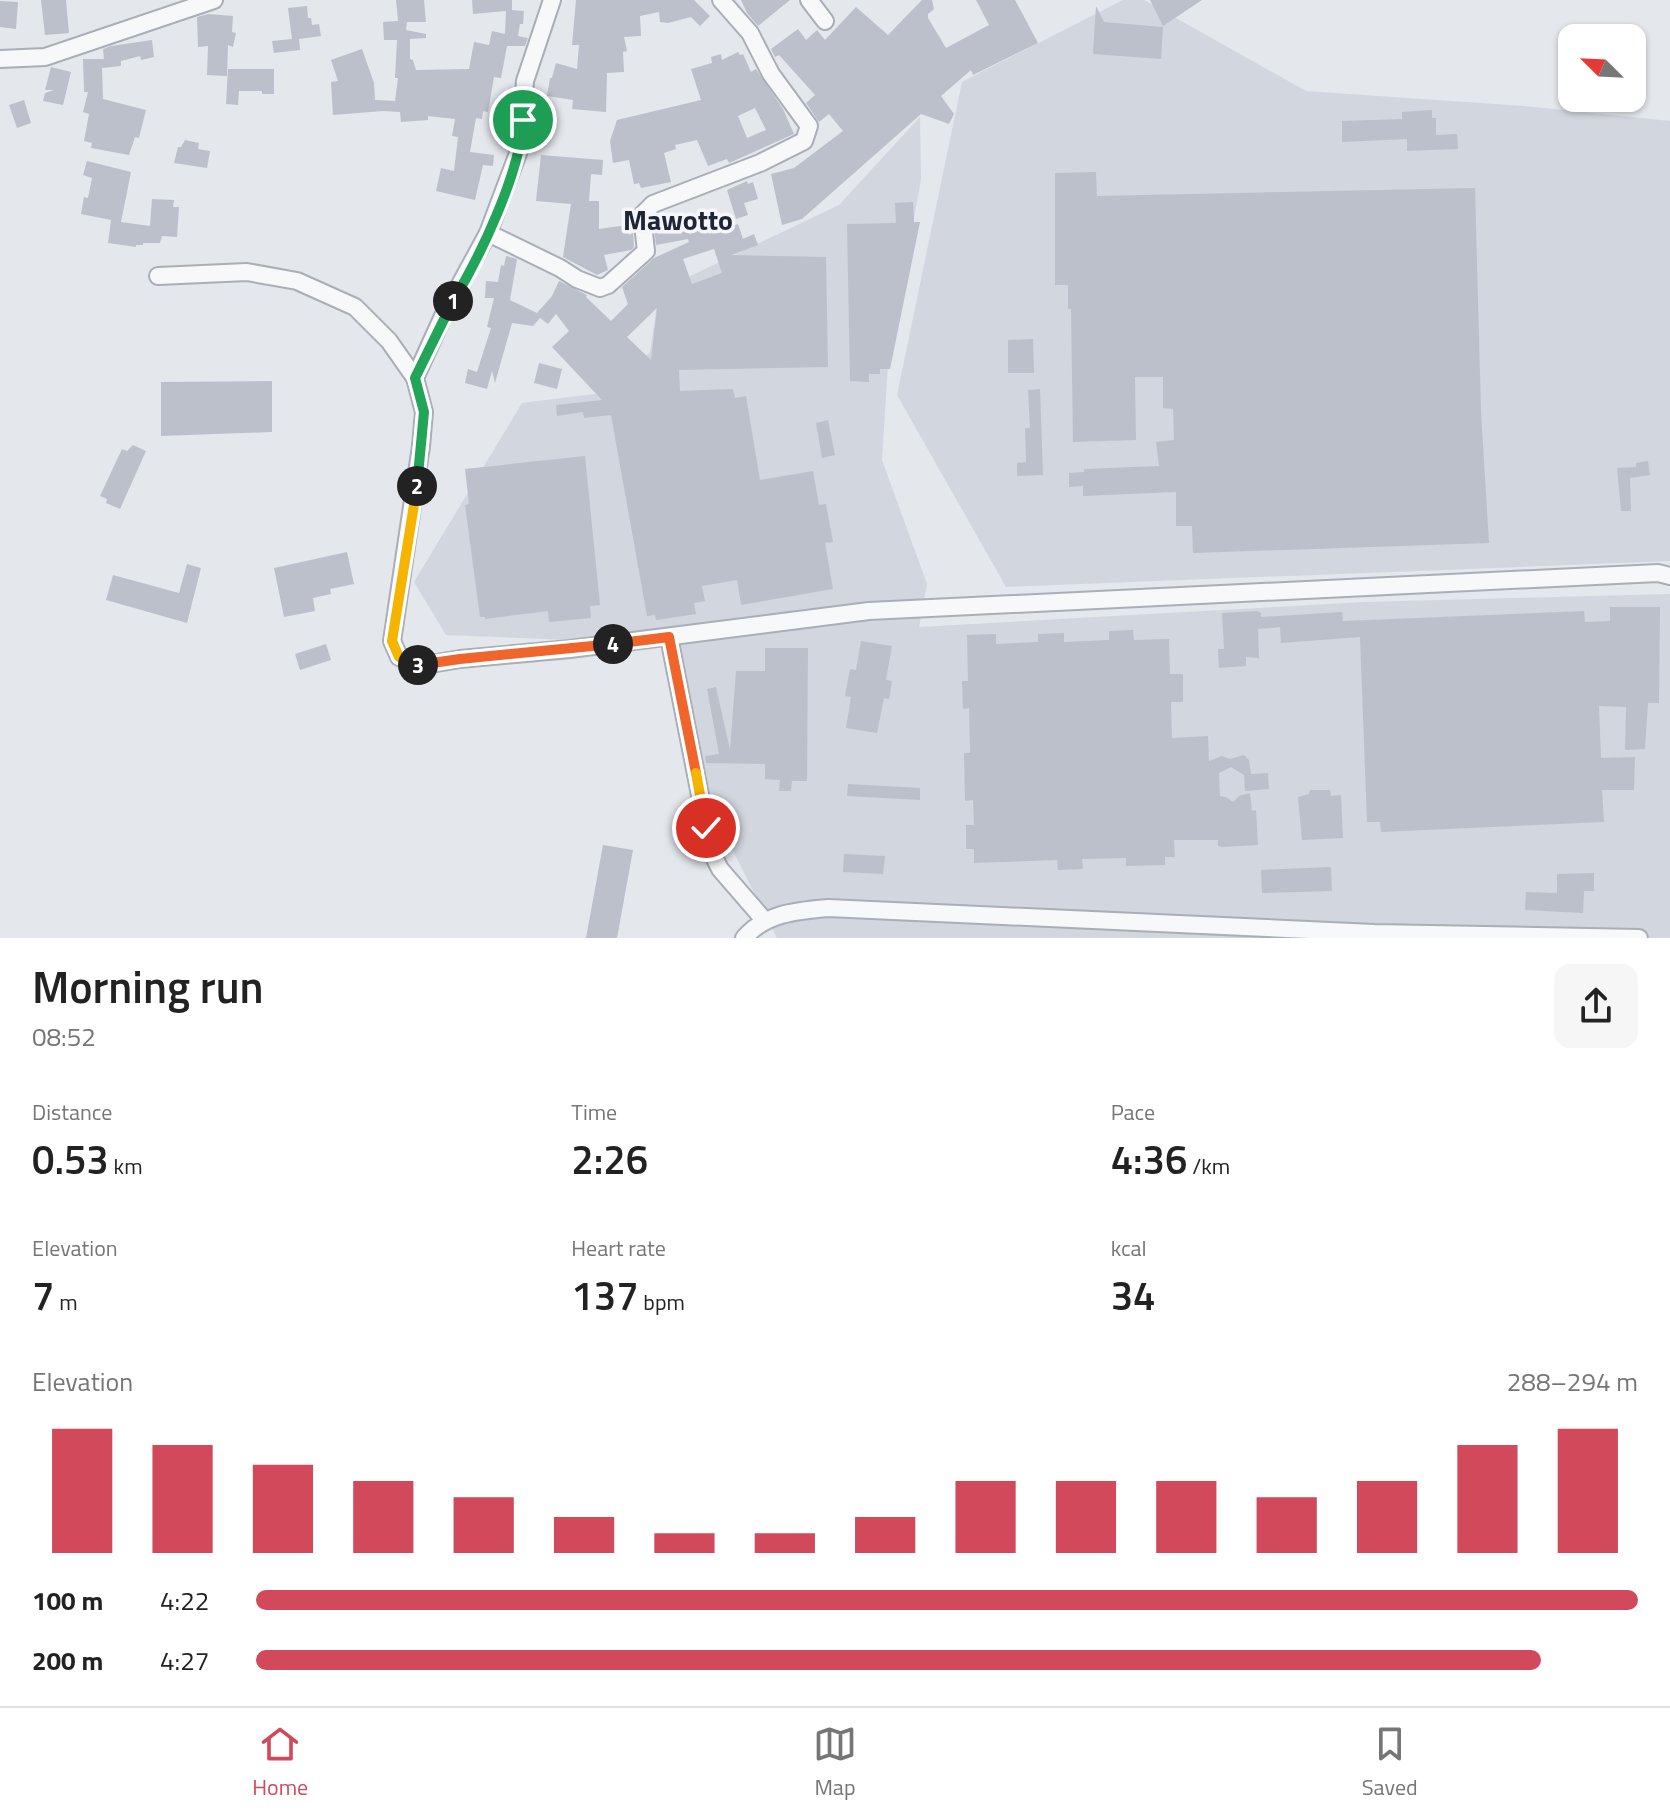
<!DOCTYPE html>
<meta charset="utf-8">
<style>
:root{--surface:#fff;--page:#f6f6f6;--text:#222;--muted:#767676;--line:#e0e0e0;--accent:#d1495b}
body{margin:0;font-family:"Titillium Web",sans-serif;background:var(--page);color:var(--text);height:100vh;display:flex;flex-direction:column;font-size:30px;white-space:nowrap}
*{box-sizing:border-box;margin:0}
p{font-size:26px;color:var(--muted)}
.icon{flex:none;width:44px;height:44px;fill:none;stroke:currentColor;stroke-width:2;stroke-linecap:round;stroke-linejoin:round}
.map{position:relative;height:938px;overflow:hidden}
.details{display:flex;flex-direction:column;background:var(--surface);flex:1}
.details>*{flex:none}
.needle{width:52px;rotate:294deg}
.tools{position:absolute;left:1558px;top:24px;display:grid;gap:16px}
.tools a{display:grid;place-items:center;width:88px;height:88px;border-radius:16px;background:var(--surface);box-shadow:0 2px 6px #0004;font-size:40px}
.pin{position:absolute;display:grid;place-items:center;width:68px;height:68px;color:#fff;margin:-34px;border:4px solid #fff;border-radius:50%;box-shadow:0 2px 8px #0007}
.km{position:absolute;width:40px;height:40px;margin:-20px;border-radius:50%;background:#222;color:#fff;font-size:22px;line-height:40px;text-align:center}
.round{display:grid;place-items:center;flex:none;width:84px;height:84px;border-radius:16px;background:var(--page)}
.overview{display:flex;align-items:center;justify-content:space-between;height:136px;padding:0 32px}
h1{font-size:44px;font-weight:600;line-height:60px}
.metrics{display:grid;grid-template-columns:repeat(3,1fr);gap:12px;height:136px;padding:8px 32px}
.metrics div{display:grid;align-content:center}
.metrics b{font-size:40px;font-weight:600}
.metrics small{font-size:22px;font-weight:400}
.metrics p{font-size:22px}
.chart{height:224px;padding:16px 32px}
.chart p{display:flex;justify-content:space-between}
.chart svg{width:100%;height:144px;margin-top:8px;stroke:var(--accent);stroke-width:6}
ul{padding:0 32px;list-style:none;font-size:26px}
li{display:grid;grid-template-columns:128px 96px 1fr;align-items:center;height:60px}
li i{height:20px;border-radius:10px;background:var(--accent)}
.dock{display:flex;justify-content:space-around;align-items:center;height:112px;border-top:2px solid var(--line);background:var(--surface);font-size:22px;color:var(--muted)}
.dock a{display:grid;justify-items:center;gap:4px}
.dock .on{color:var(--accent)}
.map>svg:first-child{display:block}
.built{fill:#d2d6de}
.building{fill:#bbc0ca;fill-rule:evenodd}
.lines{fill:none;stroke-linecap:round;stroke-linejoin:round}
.street-casing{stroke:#a9aeb7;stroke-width:20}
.street{stroke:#f7f8fa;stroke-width:16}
.split-1-casing{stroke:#fff;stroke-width:16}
.split-2-casing{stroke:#fff;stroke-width:16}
.split-3-casing{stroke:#fff;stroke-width:16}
.split-4-casing{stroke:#fff;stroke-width:16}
.split-5-casing{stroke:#fff;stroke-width:16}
.split-6-casing{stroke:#fff;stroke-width:16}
.split-1{stroke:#22a559;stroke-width:10}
.split-2{stroke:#22a559;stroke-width:10}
.split-3{stroke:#f5b400;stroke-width:10}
.split-4{stroke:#f0652b;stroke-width:10}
.split-5{stroke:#f0652b;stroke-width:10}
.split-6{stroke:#f5b400;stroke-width:10}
.labels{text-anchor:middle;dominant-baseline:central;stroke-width:7;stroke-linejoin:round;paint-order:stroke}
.quarter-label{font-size:28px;font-weight:bold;fill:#1d2536;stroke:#f4f6f9}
</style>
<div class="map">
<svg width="1670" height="938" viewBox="0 0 1670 938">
<rect width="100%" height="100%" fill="#e4e7ec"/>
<g class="built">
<path d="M1123 0H1144L1306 91 1524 106 1670 121V561L1006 587 897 395 962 82Z"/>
<path d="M920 117 921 179 888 363 882 460 927 584 919 627 1364 602 1670 594V938H777L695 776 667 644 446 635 414 582 522 403 611 392 650 352 659 291 839 205Z"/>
</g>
<g class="building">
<path d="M41 0H66L69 33 45 35Z"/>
<path d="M396 0H424L426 22H407L406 30 426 34V38L410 39V59L413 60 416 70 469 69 474 42 489 45 492 31 505 34 506 11 473 14 472 0H512V10L524 11 523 24H520L518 36 528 38 525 46H507L501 78 494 77 488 112 483 111 482 119 476 118 470 152 494 155 493 166 483 165 475 200 436 191 441 168 454 171 458 137 452 136 455 119 428 116V120L401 122 400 112 383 111 333 115 331 82 338 81 331 60 362 49 374 83 375 100 395 101 398 78H395L397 40H384L383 22 398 21Z"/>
<path d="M576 0H694L710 16 700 26 691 17 668 23 660 22 659 12 640 16 641 36 624 37 627 51 623 52 624 72 607 73 606 112 572 109 573 100 547 96 550 78H552L556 63 577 69 579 45H572Z"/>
<path d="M741 0H790L758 26 747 13Z"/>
<path d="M922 0H932L934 9 928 14V18L946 48 989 25 976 0H1015L1038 43 973 75 971 70 941 96 954 114 949 124 921 114 802 219 782 225 771 174 794 168 843 131 829 114 819 122 806 103 815 95 779 55 775 57 771 49 798 29 806 40 817 30 825 40 856 7 888 35Z"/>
<path d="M1150 0H1202L1163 26Z"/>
<path d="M0 1 18 2 16 29 0 27Z"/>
<path d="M307 6 308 18H311L312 25 319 24 321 36 299 39 300 50 274 53 272 41 292 39 288 8Z"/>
<path d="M1096 6 1104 22 1163 27 1161 59 1093 54Z"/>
<path d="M208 14 233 16 232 32 236 33 233 47 228 45 227 76 207 75 208 46 198 47 197 17Z"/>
<path d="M152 40 154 57 141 60 140 56 121 61V66L102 68 103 99 146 110 139 138 135 137 129 155 91 148 92 143 84 141 89 114 83 112 88 92H84L83 59H104L103 49 111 46Z"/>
<path d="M738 52 740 55 743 54 751 72 756 69 783 109 794 134 729 163 727 159 708 166 697 140 675 145 676 149 664 153 671 182 641 188 639 183 634 184 629 160 613 163 610 141 617 120 701 100 691 69 712 63 711 57 721 54 722 60ZM755 108 766 130 747 138 738 116Z"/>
<path d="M51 67 71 72 63 105 43 101 45 93 54 90H45Z"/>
<path d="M228 69H274V94H262V91H239L238 105 226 104Z"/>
<path d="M24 100 31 123 17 128 9 105Z"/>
<path d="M1432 110V118H1436V135L1457 134 1458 149 1407 151V139L1342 142V121L1402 119V112Z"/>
<path d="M185 140 199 143 198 149 210 151 207 168 174 163 178 147H181Z"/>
<path d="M541 155 603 160 602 175 591 174 589 201H599V229L627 225 629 235 633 233 634 247 631 250 604 255 608 270 597 275 563 257 571 204 536 201Z"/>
<path d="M87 161 131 172 121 222 150 226 152 199 174 200 173 207H179L177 237 162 236 160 243H143V245H136V247L108 243 111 220 81 214 84 197 88 198 92 178 83 175Z"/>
<path d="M1096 172 1097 196 1475 188 1481 412 1489 543 1193 553 1192 526H1176V492L1083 496V486L1069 487V473L1084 472V469L1159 466 1156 442 1174 440 1173 409 1163 408V377H1135L1136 440 1073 442 1071 309H1068V285H1055V173Z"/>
<path d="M747 181 748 184 753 182 758 199 744 203 748 215 736 219 727 190Z"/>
<path d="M913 202 914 222H920L890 369H880V374H869V382L850 381 847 224 896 223 895 203Z"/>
<path d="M706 222 709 234 738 224 743 239 754 234 758 245 732 255 826 257 828 367 679 370 680 391 733 389 735 398 746 396 760 480 813 471 819 505 826 504 833 542 825 543 833 589 741 605 737 580 702 586 705 601 694 603 696 614 656 620 655 615 647 616 611 415 584 418 583 412 557 416 556 405 602 400 552 347 569 331 556 314 548 324 540 318 533 326 512 323 495 383 492 371 487 389 465 383 468 369 477 372 491 328 487 327 494 298H485L486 281 498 282 501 265 504 266 506 256 517 259 510 300 537 313 552 296 559 281 587 295 586 297 611 321 628 304 622 287 654 258 689 242 688 239 656 245 654 226 659 225 660 228 675 223 678 230ZM714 249 722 273 692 284 683 259ZM657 308 651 360 627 337Z"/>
<path d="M1033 339 1034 373H1008V340Z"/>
<path d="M539 363 562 369 557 389 534 383Z"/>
<path d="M272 381V432L161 436V382Z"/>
<path d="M1040 389 1043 475 1017 476V463L1026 462 1025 428H1030L1028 390Z"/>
<path d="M828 420 835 455 822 458 816 423Z"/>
<path d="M133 445 146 451 120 509 106 503 107 499 100 496 122 449 127 451Z"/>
<path d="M585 456 600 605 590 606 591 618 549 622 548 611 485 619V617H480L465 505 469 504 465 469Z"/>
<path d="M1648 461 1650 475 1630 478 1631 511H1621L1617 468 1636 467V463Z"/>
<path d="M347 552 354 584 330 589 331 594 313 598 315 611 284 617 274 568Z"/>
<path d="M187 564 201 568 187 623 106 600 113 575 179 593Z"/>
<path d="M1610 607H1660L1659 703H1648L1645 749 1625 750 1626 707 1599 706 1601 758 1635 757 1634 790H1602L1604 822 1381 832 1380 822H1367L1360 637 1281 643 1280 627 1258 629 1259 658 1246 657V666L1219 668 1218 649H1224L1222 613 1257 611 1261 613V617L1342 612 1343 621 1584 611 1585 622 1610 621Z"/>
<path d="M1133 630 1134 640 1169 639 1170 674H1183V702H1171L1172 738 1208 736 1209 761 1222 756 1230 759 1244 755 1249 760 1251 774 1268 773 1269 789 1245 791 1244 775 1231 767 1219 773 1220 796 1226 797 1233 802 1239 796 1250 793 1252 811 1256 810 1258 845 1224 847 1218 846V840H1174L1175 857H1165V865L1126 866V858L1082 859 1083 869 1058 870 1057 860 974 863V849H966V825H974L973 800 965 801 964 753H970L969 708 963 709 962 681H968L967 635 996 634V644L1038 642V634L1064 633V642L1109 640V631Z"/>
<path d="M861 641 892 646 886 680 892 681 889 699 884 698 877 733 846 728 851 697 845 696 850 669 856 670Z"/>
<path d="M326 644 331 660 300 670 295 654Z"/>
<path d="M765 648H808L807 781H792L791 791H779L780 780 765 779V764L706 763 705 756 719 754 707 689 716 687 730 750 736 671H765Z"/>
<path d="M848 784 920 788V800L847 796Z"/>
<path d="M1310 790H1330L1331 796 1341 795 1343 838 1302 840 1298 797 1309 794Z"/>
<path d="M603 845 633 850 617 938H586Z"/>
<path d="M844 854 885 856 883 874 843 872Z"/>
<path d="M1331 867 1332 891 1262 893 1261 870Z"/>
<path d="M1594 873V891H1584L1583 913 1525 910 1526 892 1557 893V874Z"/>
</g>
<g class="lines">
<defs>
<g id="street">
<path d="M809 0 825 21"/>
<path d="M0 59 45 57 214 0"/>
<path d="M488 233 560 268 577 279 600 288 608 285 646 251 642 215 653 204 760 163 804 141 809 126 771 74 750 33 721 0"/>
<path d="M158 276 247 272 297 281 355 307 389 341 415 378 444 314 488 233 520 148 525 81 552 0"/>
<path d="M415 378 424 412 421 446 392 641 399 657 419 666 460 659 570 649 869 611 1658 573 1670 576"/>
<path d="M669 637 711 851 720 869 765 921"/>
<path d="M744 938C766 913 796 911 828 908L1374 933 1639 938"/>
</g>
</defs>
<use href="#street" class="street-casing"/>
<use href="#street" class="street"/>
</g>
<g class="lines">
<defs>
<path id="split-1" d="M453 301C480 257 521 171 523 120"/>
<path id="split-2" d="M417 486 424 412 415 378 453 301"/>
<path id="split-3" d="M417 486 392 641 399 657 418 665"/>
<path id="split-4" d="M418 665 460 659 613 644"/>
<path id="split-5" d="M613 644 669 637 696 773"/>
<path id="split-6" d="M696 773 706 828"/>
</defs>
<use href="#split-1" class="split-1-casing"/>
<use href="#split-2" class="split-2-casing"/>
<use href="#split-3" class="split-3-casing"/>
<use href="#split-4" class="split-4-casing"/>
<use href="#split-5" class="split-5-casing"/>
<use href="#split-6" class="split-6-casing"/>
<use href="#split-1" class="split-1"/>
<use href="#split-2" class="split-2"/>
<use href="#split-3" class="split-3"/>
<use href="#split-4" class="split-4"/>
<use href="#split-5" class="split-5"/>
<use href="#split-6" class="split-6"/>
</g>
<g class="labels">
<g class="quarter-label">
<text x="678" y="219">Mawotto</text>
</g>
</g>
</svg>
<div class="tools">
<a><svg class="needle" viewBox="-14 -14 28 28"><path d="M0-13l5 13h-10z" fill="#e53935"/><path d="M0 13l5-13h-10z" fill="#767676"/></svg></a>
</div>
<div class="pin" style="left:523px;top:120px;background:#1e9e55"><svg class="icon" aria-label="arrive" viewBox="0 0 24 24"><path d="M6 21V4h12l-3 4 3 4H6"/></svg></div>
<div class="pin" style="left:706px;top:828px;background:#d93025"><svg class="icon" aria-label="check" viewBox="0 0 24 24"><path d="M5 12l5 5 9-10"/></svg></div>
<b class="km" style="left:453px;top:301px">1</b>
<b class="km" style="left:417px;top:486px">2</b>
<b class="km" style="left:418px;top:665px">3</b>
<b class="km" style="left:613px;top:644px">4</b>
</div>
<section class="details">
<div class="overview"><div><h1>Morning run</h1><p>08:52</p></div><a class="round"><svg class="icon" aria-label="share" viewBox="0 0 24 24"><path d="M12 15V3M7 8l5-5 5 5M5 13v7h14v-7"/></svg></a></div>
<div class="metrics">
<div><p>Distance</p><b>0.53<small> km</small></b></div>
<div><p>Time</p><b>2:26</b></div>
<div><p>Pace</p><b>4:36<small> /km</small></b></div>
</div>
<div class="metrics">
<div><p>Elevation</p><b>7<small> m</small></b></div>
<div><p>Heart rate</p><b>137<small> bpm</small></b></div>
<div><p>kcal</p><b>34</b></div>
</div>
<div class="chart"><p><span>Elevation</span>288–294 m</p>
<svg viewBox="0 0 160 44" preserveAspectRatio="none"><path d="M5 44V6M15 44V11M25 44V17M35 44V22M45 44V27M55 44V33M65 44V38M75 44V38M85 44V33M95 44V22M105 44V22M115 44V22M125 44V27M135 44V22M145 44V11M155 44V6"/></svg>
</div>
<ul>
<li><b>100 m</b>4:22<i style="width:100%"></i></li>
<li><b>200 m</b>4:27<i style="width:93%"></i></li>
</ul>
</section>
<nav class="dock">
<a class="on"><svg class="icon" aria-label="home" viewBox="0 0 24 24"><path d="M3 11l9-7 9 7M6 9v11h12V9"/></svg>Home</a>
<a><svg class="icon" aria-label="map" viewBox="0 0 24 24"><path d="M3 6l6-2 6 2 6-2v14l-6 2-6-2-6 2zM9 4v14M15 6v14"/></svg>Map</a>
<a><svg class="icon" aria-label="saved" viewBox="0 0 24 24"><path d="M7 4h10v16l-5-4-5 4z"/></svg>Saved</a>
</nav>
